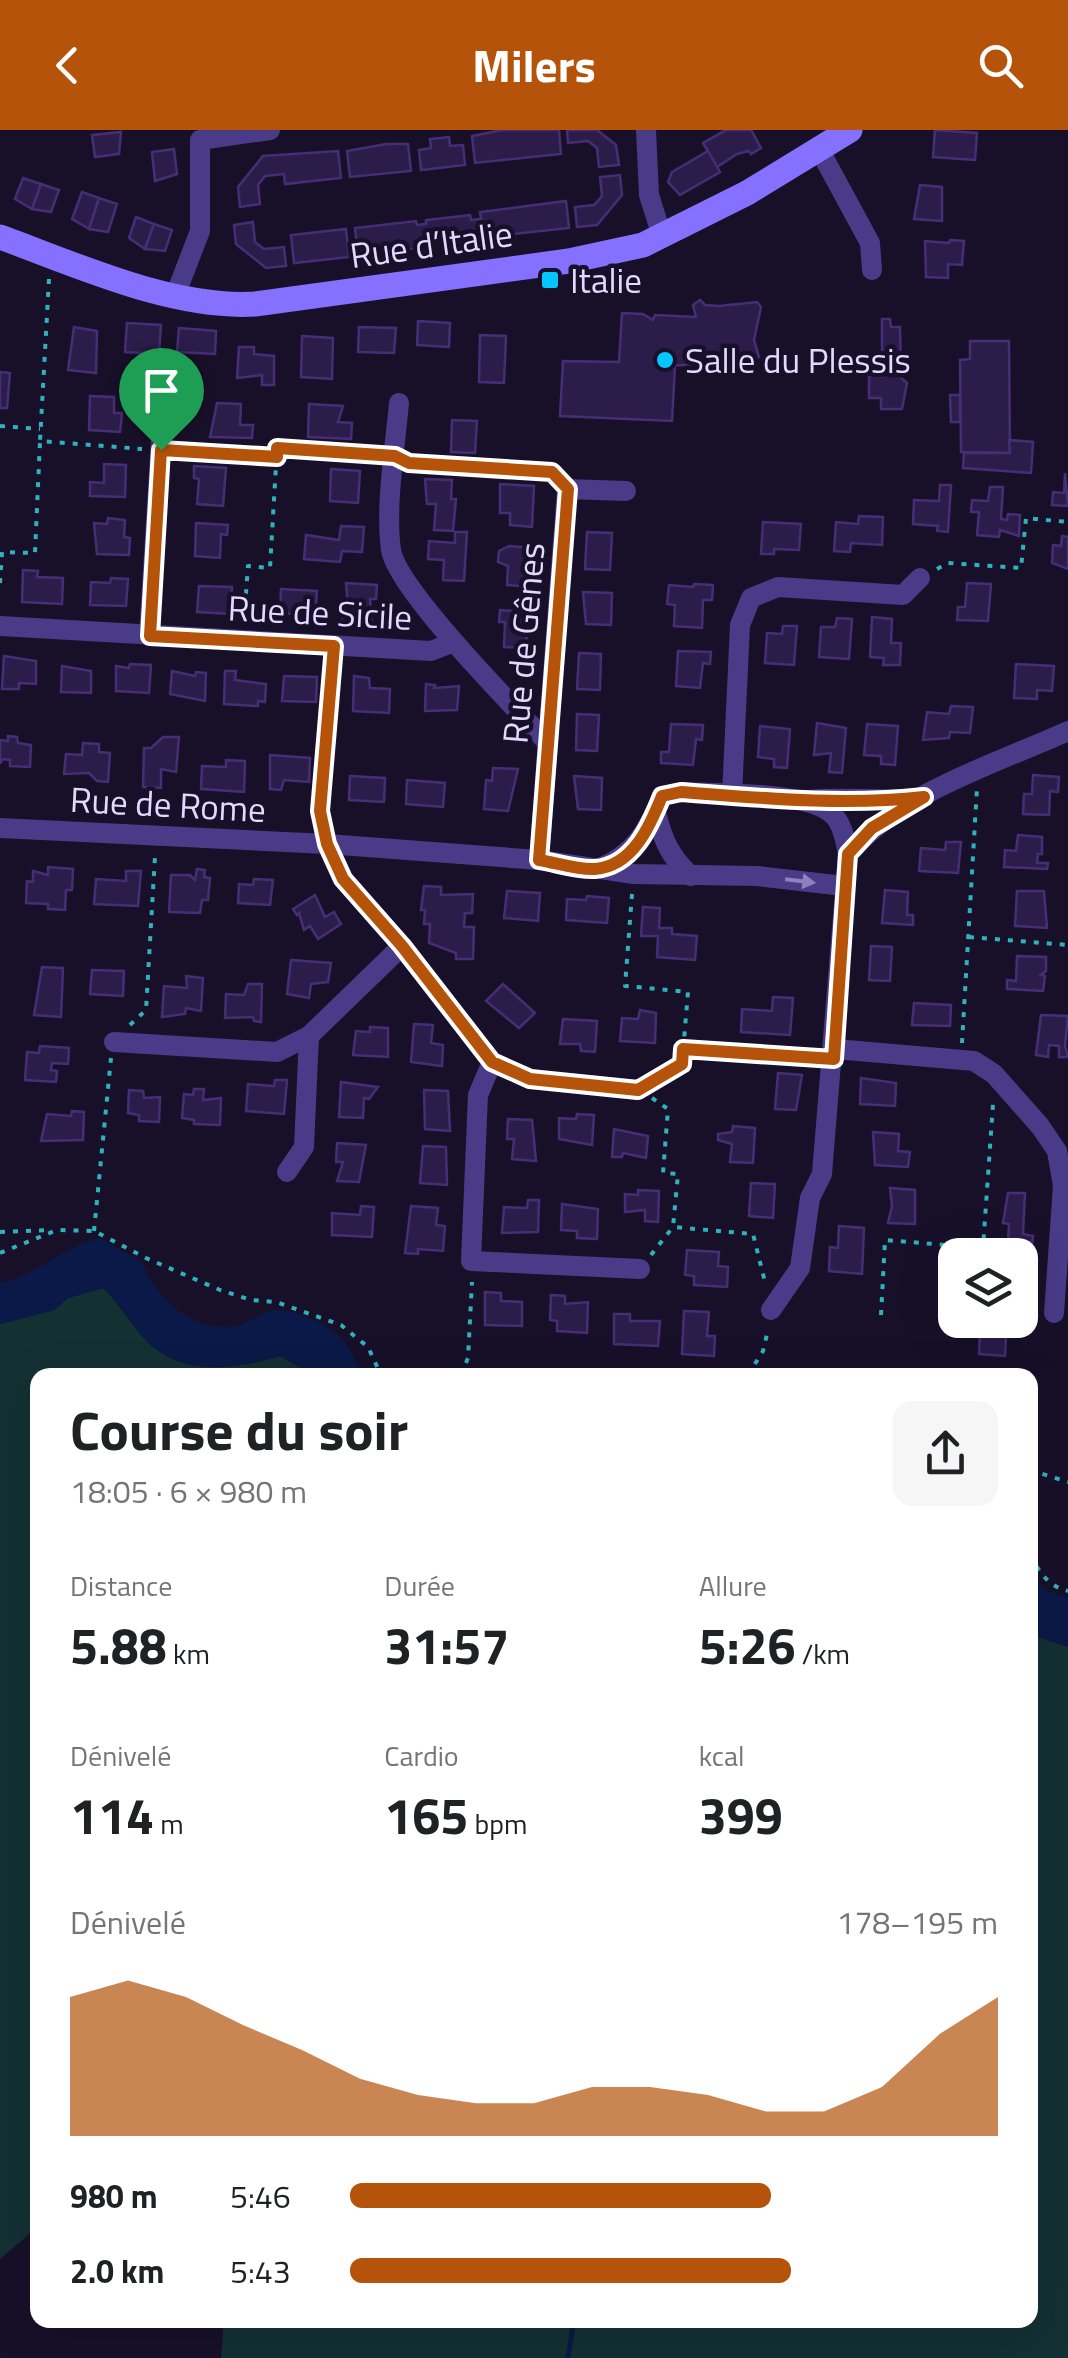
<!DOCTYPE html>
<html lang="fr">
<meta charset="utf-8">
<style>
:root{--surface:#fff;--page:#f6f6f6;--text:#202124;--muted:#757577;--accent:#b45309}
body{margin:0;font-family:"Titillium Web",sans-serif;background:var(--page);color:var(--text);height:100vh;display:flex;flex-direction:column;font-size:38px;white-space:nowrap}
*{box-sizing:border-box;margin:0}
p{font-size:32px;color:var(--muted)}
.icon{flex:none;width:55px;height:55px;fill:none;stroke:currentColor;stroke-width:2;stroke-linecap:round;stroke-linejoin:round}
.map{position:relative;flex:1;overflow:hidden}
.sheet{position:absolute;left:30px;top:1238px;width:1008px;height:960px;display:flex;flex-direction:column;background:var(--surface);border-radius:20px;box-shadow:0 10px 40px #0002}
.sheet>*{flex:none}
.buttons{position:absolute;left:938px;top:1108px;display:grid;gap:20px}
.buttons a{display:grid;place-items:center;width:100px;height:100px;border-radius:20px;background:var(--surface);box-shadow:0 10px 40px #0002;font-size:50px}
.pin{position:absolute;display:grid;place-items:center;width:85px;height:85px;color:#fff;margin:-102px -42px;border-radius:50% 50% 50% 0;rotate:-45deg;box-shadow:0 0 10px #0007}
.pin .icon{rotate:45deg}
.round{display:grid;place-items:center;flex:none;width:105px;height:105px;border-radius:20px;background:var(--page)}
.overview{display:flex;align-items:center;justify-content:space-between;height:170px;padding:0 40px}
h1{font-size:55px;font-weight:700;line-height:75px}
.metrics{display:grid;grid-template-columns:repeat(3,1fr);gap:15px;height:170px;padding:10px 40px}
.metrics div{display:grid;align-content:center}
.metrics b{font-size:50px;font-weight:700}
.metrics small{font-size:28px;font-weight:400}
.metrics p{font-size:28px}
.chart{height:280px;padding:20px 40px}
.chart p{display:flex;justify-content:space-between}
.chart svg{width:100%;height:180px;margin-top:10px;fill:var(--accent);opacity:.7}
ul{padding:0 40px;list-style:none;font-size:32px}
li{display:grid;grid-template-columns:160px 120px 1fr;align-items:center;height:75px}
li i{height:25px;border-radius:12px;background:var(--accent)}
header{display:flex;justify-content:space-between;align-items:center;height:130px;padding:0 40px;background:var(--accent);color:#fff;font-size:45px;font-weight:700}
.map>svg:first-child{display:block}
.green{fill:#133033}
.water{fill:#0b1948}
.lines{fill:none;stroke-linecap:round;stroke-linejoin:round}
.stream{stroke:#0b1948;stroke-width:5}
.building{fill:#2c1c4a;stroke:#462e76;stroke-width:2.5}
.path{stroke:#30b2bc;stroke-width:4;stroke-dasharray:5 8;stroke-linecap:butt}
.street{stroke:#493b88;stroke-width:20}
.secondary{stroke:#8670ff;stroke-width:25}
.oneway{fill:#8e82be}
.route-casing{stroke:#fff;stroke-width:20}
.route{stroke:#b45309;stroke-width:12}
.poi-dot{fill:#05c5ff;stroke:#181029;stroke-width:4}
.labels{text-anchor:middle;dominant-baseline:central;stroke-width:9;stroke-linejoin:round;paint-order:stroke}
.street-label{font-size:35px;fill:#e2d9ff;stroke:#181029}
.poi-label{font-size:35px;fill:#e2d9ff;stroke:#181029;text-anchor:start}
</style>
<header><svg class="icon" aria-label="back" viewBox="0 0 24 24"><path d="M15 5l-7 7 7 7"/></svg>Milers<svg class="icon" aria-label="search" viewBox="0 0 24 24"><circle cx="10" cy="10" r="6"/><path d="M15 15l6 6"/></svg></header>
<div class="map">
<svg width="1068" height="2228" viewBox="0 0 1068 2228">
<rect width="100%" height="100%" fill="#181029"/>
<g class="green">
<path d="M103 1158C119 1173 128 1190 142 1206 179 1248 233 1240 280 1226L313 1245H38V2097L0 2129V1194L54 1180 68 1168Z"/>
<path d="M1030 1504 1068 1517V2228H221L224 2190H1030Z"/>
</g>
<g class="water">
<path d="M100 1108 142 1132C156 1169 195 1204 237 1196 250 1193 261 1182 273 1180 293 1177 332 1196 344 1211 351 1221 357 1234 364 1245H313L280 1226C233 1239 179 1248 142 1206 128 1190 119 1172 103 1158L68 1168 54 1180 0 1194V1153C37 1145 64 1116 100 1108Z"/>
<path d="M1030 1442 1047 1461 1068 1467V1517L1030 1504Z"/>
</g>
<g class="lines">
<path class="stream" d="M568 2228 574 2190"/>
</g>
<g class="building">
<path d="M559 0 561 24 475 33 472 6 502 0Z"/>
<path d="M567 0H597L616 15 619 35 599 37 597 18 588 11 568 13Z"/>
<path d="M726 0H751L761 18 751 24 749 21 737 24 717 37 703 13Z"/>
<path d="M935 0 977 3 975 30 933 27Z"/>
<path d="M121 2 119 24 95 27 92 5Z"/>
<path d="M449 7 450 16 463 15 465 35 421 40 419 20 431 18 430 9Z"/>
<path d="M386 14H408L411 41 350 47 347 21Z"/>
<path d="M174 19 177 44 155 51 152 22Z"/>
<path d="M338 21 341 48 285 54 284 44 265 46 258 55 260 74 240 77 238 57 263 26Z"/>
<path d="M708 21 720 42 680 65 668 52 672 42Z"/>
<path d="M620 45 622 65 597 95 577 97 575 77 594 75 602 66 600 47Z"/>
<path d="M23 48 41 54 32 79 15 69Z"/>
<path d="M41 54 59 60 51 82 32 79Z"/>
<path d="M920 55 942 57V91L914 89Z"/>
<path d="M82 62 99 68 89 99 72 89Z"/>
<path d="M99 68 117 74 108 102 89 99Z"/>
<path d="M566 71 569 98 513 104 514 108 505 109H483L482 102 472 103 459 106 460 115 442 117 441 108H418L419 118 358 125 355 98 416 91 417 95 426 94V90L470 85 471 90 481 89 480 82Z"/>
<path d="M136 87 154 94 145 119 129 108Z"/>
<path d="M253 92 255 112 264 119 284 117 286 136 266 138 236 114 234 95Z"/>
<path d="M154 94 172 100 165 121 145 119Z"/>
<path d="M346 99 349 127 294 133 291 105Z"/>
<path d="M950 110 964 111 962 135 948 134V148L926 147 925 111 949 113Z"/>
<path d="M700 170 705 175 719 176 757 172 761 177 754 210 759 227 752 232 722 227 709 231 708 236 675 235 672 291 560 286 563 231 619 232 622 183 643 184 653 190 655 185 696 187 693 175Z"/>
<path d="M882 189H890L891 197H900L901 248 907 253 902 279H881V268H869V246L882 247Z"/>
<path d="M418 191 450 193 449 217 417 215Z"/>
<path d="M127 193 161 195 159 224 125 222Z"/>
<path d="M74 197 97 201 96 243 68 240Z"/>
<path d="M359 197 396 198 394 223 358 222Z"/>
<path d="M179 198 216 201 215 224 177 222Z"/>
<path d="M480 205 506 206 504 253 479 252Z"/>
<path d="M302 206 333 208 332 249 301 247Z"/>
<path d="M970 211H1009L1010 323 961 322 960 230 970 229Z"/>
<path d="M239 217H254V224L274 226V255H262V245L237 248Z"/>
<path d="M0 242 10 243 7 278H0Z"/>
<path d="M950 265H960V292H951Z"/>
<path d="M90 266 114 267V283H122L120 302 89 300Z"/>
<path d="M217 273 241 274 240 295H253L252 308 210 307Z"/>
<path d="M309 274 343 276 338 292 352 293 351 309 308 307Z"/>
<path d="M452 290 477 291 475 323 451 322Z"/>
<path d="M1009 310 1033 312 1031 343 963 338 964 323H1010Z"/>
<path d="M104 334 126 335 125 367 90 366V352L104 353Z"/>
<path d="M194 336 226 338 223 376 197 374 199 349 194 348Z"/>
<path d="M331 339 360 341 358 373 330 371Z"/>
<path d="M1065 343 1068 376 1052 375 1053 362 1064 363Z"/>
<path d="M425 349 452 350 451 369H456L453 401 434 400 436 374H427Z"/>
<path d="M500 354 534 356 532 397 510 395V383H500Z"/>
<path d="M940 355H951L948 402 937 401 938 396 913 394 914 370 939 371Z"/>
<path d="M990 357H1003L1001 389 1007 390 1008 384 1020 385 1019 406 1000 400 999 407 977 405 979 382H971L972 370 988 371Z"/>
<path d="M859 386 883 387 882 415 851 413 850 422 834 421 836 392 858 394Z"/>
<path d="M108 388 125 390 124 407 130 408 129 425 97 424 94 393 107 394Z"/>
<path d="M763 392 801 394 799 420 774 419V424H761Z"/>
<path d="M196 393 228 395 227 405 221 404 220 428 195 426Z"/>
<path d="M341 396 364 397 362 422 342 421 340 432 304 429 306 405 339 410Z"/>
<path d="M455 402H467L464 451 443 450 444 430 428 429 429 411 455 413Z"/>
<path d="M587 402 612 403 610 440 585 439Z"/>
<path d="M1062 406 1068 407V439L1052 433 1053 415 1061 416Z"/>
<path d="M509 416 532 418 531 457 507 455 508 436 498 432 499 421Z"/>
<path d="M23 440 38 441 37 447 63 448 62 474 22 472Z"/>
<path d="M111 448 128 449 126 476 90 475 91 452 110 453Z"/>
<path d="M346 453 377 455 376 469H370L372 491 342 489 343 477 348 478Z"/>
<path d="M967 453 991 454 988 491 957 490 958 477H965Z"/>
<path d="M694 454 713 455 712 470H703L702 498 674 496 675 475 667 474 669 455 693 457Z"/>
<path d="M199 456 232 457 231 484 197 482Z"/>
<path d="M281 459 317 461 315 490H295V484L280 483Z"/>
<path d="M583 462 612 463 611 495 586 494Z"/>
<path d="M500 480 528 482 526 518 504 517 505 492H499Z"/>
<path d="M872 487 892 489 891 513H901L900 535H883L884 528 870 527Z"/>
<path d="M837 488 852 489 849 529 819 527 821 497H835Z"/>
<path d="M783 496H797L794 535 765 533 767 503 782 504Z"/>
<path d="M678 521 711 522 710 534 703 533 700 558 676 556Z"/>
<path d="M579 523 601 524 600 560 577 559Z"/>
<path d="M4 526 36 531V554L19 553V559H2Z"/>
<path d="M130 534 151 535 149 563 116 561V536L129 538Z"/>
<path d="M1016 534 1054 536 1052 561 1037 560V569L1014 568Z"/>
<path d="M62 536 91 541V563L61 562Z"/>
<path d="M172 541 195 546 196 542 206 543 205 571 170 564Z"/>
<path d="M225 541H236L235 550 266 554 265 572 258 571V576L224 574Z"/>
<path d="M284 546 317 547 316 572 282 571Z"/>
<path d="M354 546 369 548 370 558 390 559 389 583 353 581Z"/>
<path d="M426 554 435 555 434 558 459 556 457 580 425 581Z"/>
<path d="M951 576 973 577 970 603 950 602 949 608 923 610 927 582 949 584Z"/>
<path d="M577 584 599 585 597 621 576 620Z"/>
<path d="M817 593 846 598 842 643 829 642 831 623 814 625Z"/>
<path d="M671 594 703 595 702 610 696 609 693 635 661 633V622H669Z"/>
<path d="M867 594 898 596 895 635 881 634V626L864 625Z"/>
<path d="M760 596 790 599 787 638 774 637V629L758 627Z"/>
<path d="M8 606 17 607 18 613 31 615 30 637 10 636V630L3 629 0 633V610L8 611Z"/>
<path d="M163 607H179L176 642 161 639V658L143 657 144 618H151Z"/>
<path d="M83 613 99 614V622L110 623 108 652 97 651 89 643 64 644 66 624 82 625Z"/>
<path d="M270 625 310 628 309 652 284 650 281 660 270 659Z"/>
<path d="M226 630 245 631 244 662 201 659 202 636 226 637Z"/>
<path d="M493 638 518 639 508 681 484 679 486 650 492 651Z"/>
<path d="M1033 645 1059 647 1058 662 1050 661 1049 685 1023 684 1024 664H1032Z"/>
<path d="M350 646 385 648 384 672 349 670Z"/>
<path d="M574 646 602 648 601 680 578 679Z"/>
<path d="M407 650 445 653 443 677 406 674Z"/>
<path d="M1018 705 1042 707V724H1038L1037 733H1048L1047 739 1004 737 1005 720 1016 721Z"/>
<path d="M946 712H961L958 743 919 741 921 718 945 720Z"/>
<path d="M48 737 73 739 72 760H66L65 780 48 779V774L26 773 27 751 33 752V741L48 745Z"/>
<path d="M197 739 205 740 204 747 210 748 208 770H202L200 783 169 782 171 745H190L195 750Z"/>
<path d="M126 741H141L138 776 94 774 96 749 126 751Z"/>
<path d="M254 749 273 750 270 775 238 773 239 754 253 755Z"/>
<path d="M424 756 441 757V765L473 764 472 783H465L464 797H474L473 829H456V823L429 813 430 794H424L425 780H421Z"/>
<path d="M885 760 908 762 907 785H913V795L882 793Z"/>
<path d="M507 761 540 763 538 791 504 788Z"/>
<path d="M1017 761H1044L1047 798 1015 796Z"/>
<path d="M315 765 325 787 334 782 341 794 318 809 310 796 304 800 299 783 297 785 293 779Z"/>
<path d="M587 766 609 768 607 793 566 790 567 769 586 770Z"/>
<path d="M643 777 660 778 659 798H672V804L697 806 695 830 657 827 658 806H641Z"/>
<path d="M871 816 892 817 890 851 869 850Z"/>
<path d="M1017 826 1046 827V841L1041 845 1045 846 1043 861 1007 859V850L1016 851Z"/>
<path d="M291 830 331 833 328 852 311 854 309 868 287 864Z"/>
<path d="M42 837 63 838 61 887 34 885Z"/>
<path d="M92 840 124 841 123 866 90 864Z"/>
<path d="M186 846 203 848 201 881 186 878 185 884 162 887 164 856 187 858Z"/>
<path d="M248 854H262L261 892 254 891 253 887 225 888 226 864 244 865Z"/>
<path d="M503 854 535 883 519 898 486 871Z"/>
<path d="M773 867 793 868 790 905 741 902 742 879 772 881Z"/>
<path d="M914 873 951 875 950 896 912 895Z"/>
<path d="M640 880 656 883 655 913 620 911 622 888 638 889Z"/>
<path d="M1041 885 1068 886 1065 916 1068 927H1059V916L1049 915 1048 927 1036 925Z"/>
<path d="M563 889 597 891 595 922 581 921 580 914H560Z"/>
<path d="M414 894 433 895 431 913 443 915 442 936 411 932Z"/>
<path d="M370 897 388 898V927L353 925 356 901 370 902Z"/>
<path d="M40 916 69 918 68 934 52 933 51 940 57 941 56 952 25 950 27 922 39 923Z"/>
<path d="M778 943 802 945 796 980 775 979Z"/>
<path d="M861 948 896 953 895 976 860 974Z"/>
<path d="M275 950H287L284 984 246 981 248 954 274 956Z"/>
<path d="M341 952 378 957 369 969 364 968 363 988 339 987Z"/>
<path d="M194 959H204L203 970 221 968 220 995 194 994V990L182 988 184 964 193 965Z"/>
<path d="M129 960 143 961 144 968 160 967 159 992 139 991V985L128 983Z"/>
<path d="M424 960 448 961 450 1001 425 999Z"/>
<path d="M72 981 84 982 83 1010 41 1011 47 984 71 986Z"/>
<path d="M577 984 594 985 592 1015 559 1009V988L576 989Z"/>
<path d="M508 989 532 990 536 1031 512 1029 514 1009H507Z"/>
<path d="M733 996 755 998 753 1033 730 1032 732 1014 718 1010V1004L732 1002Z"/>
<path d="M614 999 648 1006 646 1028 623 1023 622 1027H612Z"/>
<path d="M873 1002 899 1004 898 1021 910 1022 908 1037 875 1035Z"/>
<path d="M337 1013 366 1015 359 1052 337 1051 343 1032H336Z"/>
<path d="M423 1016 446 1017 447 1055 420 1053Z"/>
<path d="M751 1053 775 1054 773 1088 749 1086Z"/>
<path d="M890 1058 915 1060V1094L888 1093 892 1076Z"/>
<path d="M638 1060 659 1061 658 1092 645 1091V1080L625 1082V1064L638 1065Z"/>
<path d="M1008 1063H1025L1023 1104 1033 1106 1032 1115 1008 1113 1009 1094 1003 1093Z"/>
<path d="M528 1070H539L538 1102 502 1103 504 1077 527 1078Z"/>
<path d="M562 1074 598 1079 597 1109 577 1108V1101L561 1100Z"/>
<path d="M361 1076 374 1077 372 1107 332 1105V1083L360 1085Z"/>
<path d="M411 1076 438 1078 436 1095 445 1096 443 1121 418 1119V1124L405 1123Z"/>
<path d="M839 1096 864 1098 862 1144 829 1141 830 1117 838 1118Z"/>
<path d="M687 1120 719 1122 718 1136 728 1137 727 1157 694 1155V1146L685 1145Z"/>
<path d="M485 1162 501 1163V1171L522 1172V1196L485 1195Z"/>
<path d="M551 1165 565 1166V1174L588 1172 587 1203 557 1201V1191L550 1190Z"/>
<path d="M684 1181 709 1182 707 1206H715L714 1226 682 1224Z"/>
<path d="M614 1184H630V1191H660L658 1216 614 1214Z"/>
<path d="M969 1190H1007L1005 1226 979 1224 980 1201H968Z"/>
</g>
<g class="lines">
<g class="path">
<path d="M49 149 40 311 142 319"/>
<path d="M0 296 40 299"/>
<path d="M177 321 277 327"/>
<path d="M410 333 554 344"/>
<path d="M937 439 948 433 1021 438 1026 388 1068 392"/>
<path d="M0 453 2 422 35 423 40 311"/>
<path d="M244 490 248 436 270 438 277 318 377 325"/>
<path d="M323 695 320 681 333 535"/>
<path d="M632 764 625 856 688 862 682 934 653 951"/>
<path d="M969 807 1068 815"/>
<path d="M130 895 146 880 155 726"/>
<path d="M962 913 977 658"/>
<path d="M683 919 813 927"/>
<path d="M652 968 668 979 663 1043 678 1044 673 1097 753 1104 766 1156"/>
<path d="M94 1101 111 928"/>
<path d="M0 1102 50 1100"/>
<path d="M0 1123 57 1100 94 1101 146 1128 220 1160 251 1170 276 1172 341 1195 368 1217 381 1245"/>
<path d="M651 1125 673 1097"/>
<path d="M881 1185 885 1110 983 1118 993 974"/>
<path d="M461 1245 468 1228 472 1152"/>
<path d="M748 1245 763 1221 768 1200"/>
<path d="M1030 1340 1068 1352"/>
<path d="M1030 1425C1040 1443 1048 1456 1068 1461"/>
</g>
<g class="street">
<path d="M646 0 649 65 662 106"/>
<path d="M819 19 870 113 872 140"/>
<path d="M175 166 200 101V10L270 0"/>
<path d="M399 273C395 318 385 377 391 420 397 459 515 578 547 612"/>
<path d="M0 496 431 521 454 512"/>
<path d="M149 506 163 277"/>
<path d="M732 665 740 495 751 468 778 457 903 465 920 448"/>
<path d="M808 670C845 666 881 672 918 668"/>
<path d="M656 683C663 710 670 727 691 746"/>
<path d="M0 698 327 714 539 730 634 744 757 746 844 756"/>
<path d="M327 714 343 749 402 816 492 932 530 949 638 960"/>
<path d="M848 724C901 662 995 634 1068 601"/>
<path d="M539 730 567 359 626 361"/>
<path d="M600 738C635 723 648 701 662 666L681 662C717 664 812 660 835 687 843 696 846 713 848 724L822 1044 810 1068 800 1138 771 1180"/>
<path d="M114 912 277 922 309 906 402 816"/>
<path d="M835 919 974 931 994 944 1040 996 1057 1021 1063 1056 1054 1183"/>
<path d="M492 932 478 965 471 1131 640 1139"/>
<path d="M287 1042 304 1017 309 906"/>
</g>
<path class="secondary" d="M0 107C77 135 172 179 255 174L569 131 643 115 747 63 850 0"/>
</g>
<defs><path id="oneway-solid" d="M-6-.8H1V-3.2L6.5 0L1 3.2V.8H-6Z" transform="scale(2.5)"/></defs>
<use class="oneway" href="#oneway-solid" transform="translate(800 751) rotate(7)"/>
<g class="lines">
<defs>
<path id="route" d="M277 318 395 326 409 333 552 342 568 359 539 730C557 733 578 740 595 739 633 736 650 696 662 666L681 662C761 668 845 676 924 667L872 698 848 724 834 929 683 919 682 934 638 960 530 949 492 932 402 816 343 749 327 714 320 681 334 516 150 506 161 320 277 327Z"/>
</defs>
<use href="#route" class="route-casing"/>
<use href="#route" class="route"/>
</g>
<g class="poi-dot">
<rect x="540" y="140" width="20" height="20" rx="5"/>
<circle cx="665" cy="230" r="10"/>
</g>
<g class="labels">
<g class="street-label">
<text transform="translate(431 114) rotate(-8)">Rue d’Italie</text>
<text transform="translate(320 482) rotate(3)">Rue de Sicile</text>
<text transform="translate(523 513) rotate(-85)">Rue de Gênes</text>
<text transform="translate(168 674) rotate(3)">Rue de Rome</text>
</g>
<g class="poi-label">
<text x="570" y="150">Italie</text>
<text x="685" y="230">Salle du Plessis</text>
</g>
</g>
</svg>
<div class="buttons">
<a><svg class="icon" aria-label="layers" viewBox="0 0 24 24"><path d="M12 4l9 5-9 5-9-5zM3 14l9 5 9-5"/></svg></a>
</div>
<div class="pin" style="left:161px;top:320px;background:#1e9e55"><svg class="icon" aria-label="arrive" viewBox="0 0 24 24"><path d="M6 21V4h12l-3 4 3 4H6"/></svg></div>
<section class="sheet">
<div class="overview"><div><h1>Course du soir</h1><p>18:05 · 6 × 980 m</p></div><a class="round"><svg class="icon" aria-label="share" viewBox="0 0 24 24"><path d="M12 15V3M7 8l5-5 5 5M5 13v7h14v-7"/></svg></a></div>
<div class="metrics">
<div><p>Distance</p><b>5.88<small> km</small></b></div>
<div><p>Durée</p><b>31:57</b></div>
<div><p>Allure</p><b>5:26<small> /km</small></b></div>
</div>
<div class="metrics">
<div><p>Dénivelé</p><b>114<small> m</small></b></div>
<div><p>Cardio</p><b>165<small> bpm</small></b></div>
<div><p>kcal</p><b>399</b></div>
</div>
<div class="chart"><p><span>Dénivelé</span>178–195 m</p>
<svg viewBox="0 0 160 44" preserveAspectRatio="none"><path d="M0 44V10L10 6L20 10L30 17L40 23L50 30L60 34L70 36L80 36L90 32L100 32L110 34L120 38L130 38L140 32L150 19L160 10V44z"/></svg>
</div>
<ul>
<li><b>980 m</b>5:46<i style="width:65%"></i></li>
<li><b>2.0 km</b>5:43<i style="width:68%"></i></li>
</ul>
</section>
</div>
